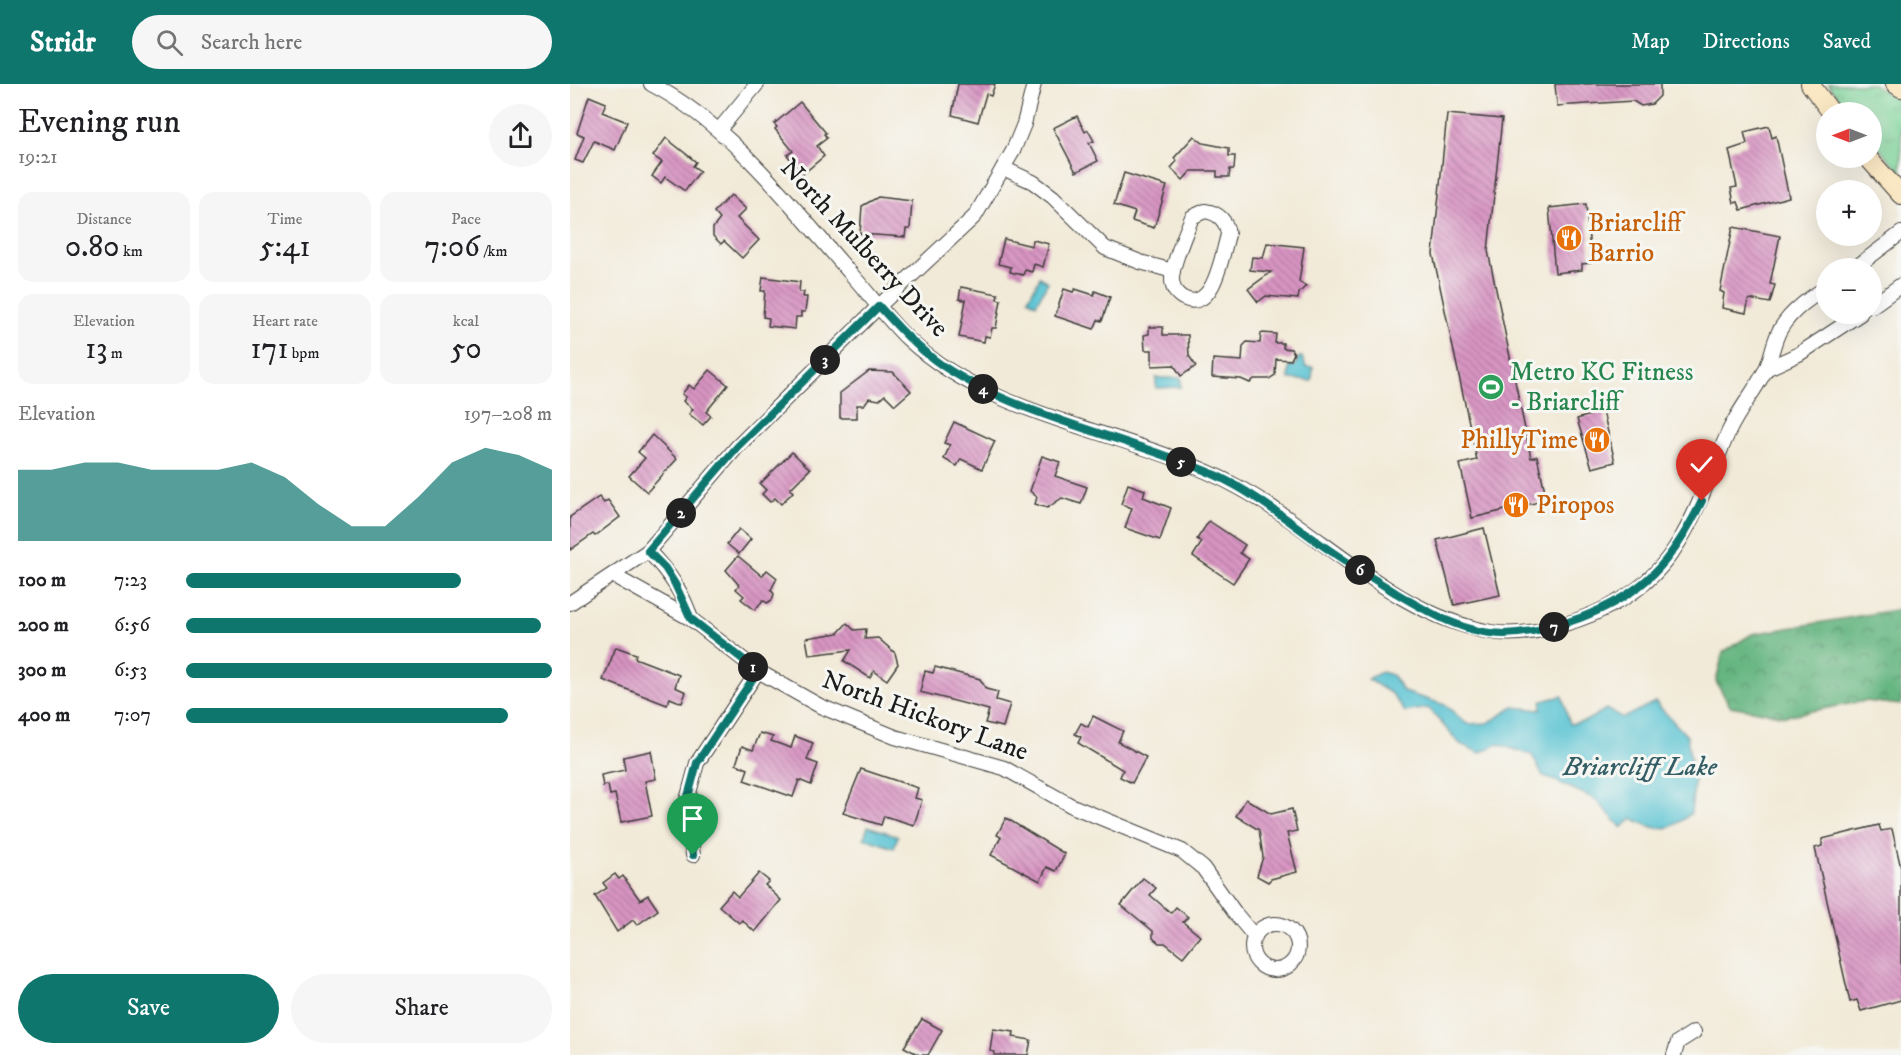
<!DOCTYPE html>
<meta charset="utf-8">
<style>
:root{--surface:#fff;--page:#f6f6f6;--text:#202124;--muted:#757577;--accent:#0f766e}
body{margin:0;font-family:"IM FELL DW Pica",serif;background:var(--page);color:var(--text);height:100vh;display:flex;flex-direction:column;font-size:22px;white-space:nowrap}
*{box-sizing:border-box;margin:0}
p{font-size:20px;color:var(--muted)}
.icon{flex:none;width:33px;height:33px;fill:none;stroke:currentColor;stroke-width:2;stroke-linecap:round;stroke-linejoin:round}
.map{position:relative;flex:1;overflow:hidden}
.side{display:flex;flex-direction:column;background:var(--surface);width:570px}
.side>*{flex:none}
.needle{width:39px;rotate:270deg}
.buttons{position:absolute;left:1246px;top:18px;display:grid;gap:12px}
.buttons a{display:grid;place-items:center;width:66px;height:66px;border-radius:50%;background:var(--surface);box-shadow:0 6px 24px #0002;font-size:30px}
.pin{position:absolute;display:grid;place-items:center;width:51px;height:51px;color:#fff;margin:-62px -26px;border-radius:50% 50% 50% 0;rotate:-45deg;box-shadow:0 0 6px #0007}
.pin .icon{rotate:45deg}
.km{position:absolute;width:30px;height:30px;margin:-15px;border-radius:50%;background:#222;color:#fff;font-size:16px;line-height:30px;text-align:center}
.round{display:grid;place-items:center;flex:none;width:63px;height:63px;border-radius:32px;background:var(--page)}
.summary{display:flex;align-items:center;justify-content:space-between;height:102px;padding:0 18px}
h1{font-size:33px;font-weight:600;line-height:45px}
.stats{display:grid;grid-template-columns:repeat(3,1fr);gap:9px;height:102px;padding:6px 18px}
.stats div{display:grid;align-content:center;border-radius:15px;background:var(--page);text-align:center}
.stats b{font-size:30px;font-weight:600}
.stats small{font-size:16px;font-weight:400}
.stats p{font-size:16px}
.chart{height:168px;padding:12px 18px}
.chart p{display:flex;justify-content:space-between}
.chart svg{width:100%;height:108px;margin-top:6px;fill:var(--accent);opacity:.7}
.cta{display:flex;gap:12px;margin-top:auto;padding:12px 18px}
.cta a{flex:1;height:69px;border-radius:36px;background:var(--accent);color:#fff;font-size:24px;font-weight:600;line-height:69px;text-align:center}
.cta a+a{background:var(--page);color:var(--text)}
ul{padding:0 18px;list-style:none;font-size:20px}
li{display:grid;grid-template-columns:96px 72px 1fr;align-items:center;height:45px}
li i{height:15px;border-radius:8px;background:var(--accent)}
header{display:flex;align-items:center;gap:36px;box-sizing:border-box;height:84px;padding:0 30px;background:var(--accent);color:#fff}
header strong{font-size:28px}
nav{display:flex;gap:33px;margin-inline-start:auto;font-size:21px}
.search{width:420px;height:54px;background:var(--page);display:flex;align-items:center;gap:15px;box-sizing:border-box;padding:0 21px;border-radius:33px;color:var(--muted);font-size:22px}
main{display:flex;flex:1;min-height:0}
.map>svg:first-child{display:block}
.grass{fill:url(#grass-tufts);stroke:#4c785a;stroke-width:1.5}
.forest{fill:url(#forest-crowns);stroke:#41694e;stroke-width:1.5}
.water{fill:#57c2d2;stroke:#3a6f77;stroke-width:1.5}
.building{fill:url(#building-back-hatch)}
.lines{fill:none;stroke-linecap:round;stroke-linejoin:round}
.street-casing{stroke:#3c3b38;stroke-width:16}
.secondary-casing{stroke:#3c3b38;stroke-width:20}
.street{stroke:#fff;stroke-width:14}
.secondary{stroke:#fae7c3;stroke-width:18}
.route-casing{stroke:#fff;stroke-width:12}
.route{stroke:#0f766e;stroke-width:8}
.labels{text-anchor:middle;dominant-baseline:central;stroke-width:6;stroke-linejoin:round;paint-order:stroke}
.food-label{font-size:26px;fill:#c56008;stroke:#f6f6f2;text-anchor:start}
.street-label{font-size:26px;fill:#1c1c1c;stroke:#f6f6f2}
.leisure-label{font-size:26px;fill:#27864d;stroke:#f6f6f2;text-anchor:start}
.water-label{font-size:27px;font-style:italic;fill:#345e65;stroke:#f6f6f2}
</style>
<header>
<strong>Stridr</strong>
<div class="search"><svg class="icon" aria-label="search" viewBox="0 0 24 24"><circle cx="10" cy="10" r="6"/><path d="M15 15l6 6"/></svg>Search here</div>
<nav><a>Map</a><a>Directions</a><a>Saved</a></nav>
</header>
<main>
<section class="side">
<div class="summary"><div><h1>Evening run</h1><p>19:21</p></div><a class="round"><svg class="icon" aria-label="share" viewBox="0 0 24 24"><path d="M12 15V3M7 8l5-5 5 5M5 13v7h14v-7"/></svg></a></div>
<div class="stats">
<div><p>Distance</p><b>0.80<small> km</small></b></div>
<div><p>Time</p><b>5:41</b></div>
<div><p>Pace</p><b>7:06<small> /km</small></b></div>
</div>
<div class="stats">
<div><p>Elevation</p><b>13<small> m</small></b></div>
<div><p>Heart rate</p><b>171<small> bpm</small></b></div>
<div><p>kcal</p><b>50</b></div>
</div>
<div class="chart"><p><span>Elevation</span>197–208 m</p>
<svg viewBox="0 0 160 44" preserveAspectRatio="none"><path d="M0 44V15L10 15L20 12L30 12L40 15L50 15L60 15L70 12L80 18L90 29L100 38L110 38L120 26L130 12L140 6L150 9L160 15V44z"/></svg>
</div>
<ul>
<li><b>100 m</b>7:23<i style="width:75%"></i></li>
<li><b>200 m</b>6:56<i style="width:97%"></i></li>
<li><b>300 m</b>6:53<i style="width:100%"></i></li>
<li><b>400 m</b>7:07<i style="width:88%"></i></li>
</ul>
<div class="cta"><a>Save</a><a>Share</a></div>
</section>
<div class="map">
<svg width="1331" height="971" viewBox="0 0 1331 971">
<defs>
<pattern id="grass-tufts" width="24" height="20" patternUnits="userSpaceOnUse" patternTransform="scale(1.5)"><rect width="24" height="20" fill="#7dd499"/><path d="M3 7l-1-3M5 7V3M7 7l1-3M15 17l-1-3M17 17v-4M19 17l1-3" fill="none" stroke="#6bb583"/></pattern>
<pattern id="forest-crowns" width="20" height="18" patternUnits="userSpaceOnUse" patternTransform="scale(1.5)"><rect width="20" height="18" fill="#66b681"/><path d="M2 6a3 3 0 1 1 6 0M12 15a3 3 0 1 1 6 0" fill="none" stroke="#539369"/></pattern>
<pattern id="building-back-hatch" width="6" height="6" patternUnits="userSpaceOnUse" patternTransform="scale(1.5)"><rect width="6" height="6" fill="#d894c2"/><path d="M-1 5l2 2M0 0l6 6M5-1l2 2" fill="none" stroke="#ae789d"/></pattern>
</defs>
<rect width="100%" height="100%" fill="#f6f6f2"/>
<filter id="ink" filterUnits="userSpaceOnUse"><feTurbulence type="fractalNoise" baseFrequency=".0167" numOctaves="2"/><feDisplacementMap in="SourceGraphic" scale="12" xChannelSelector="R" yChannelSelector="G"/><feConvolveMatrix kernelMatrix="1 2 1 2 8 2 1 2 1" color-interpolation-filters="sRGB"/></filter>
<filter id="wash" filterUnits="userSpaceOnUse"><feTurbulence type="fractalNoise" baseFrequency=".008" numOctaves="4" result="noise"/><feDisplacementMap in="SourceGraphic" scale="24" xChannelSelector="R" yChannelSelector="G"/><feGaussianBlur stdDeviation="1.35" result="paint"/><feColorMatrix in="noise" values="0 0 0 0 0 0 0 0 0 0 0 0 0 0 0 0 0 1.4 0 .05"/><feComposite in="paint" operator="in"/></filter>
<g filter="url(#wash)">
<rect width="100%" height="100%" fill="#f2ead8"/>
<path class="grass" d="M1258 0H1303L1331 19V88L1302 57V28H1280Z"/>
<path class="forest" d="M1331 525V621L1295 617 1215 632 1160 622 1146 598 1153 568 1182 550Z"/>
<g class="water">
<path d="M470 193 478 198 466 220 458 215Z"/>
<path d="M729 273H732L736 283H743L742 297 719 295V282H725Z"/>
<path d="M586 294H611V303L586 304Z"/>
<path d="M811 588 822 591 834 608 875 621 897 640 918 639 944 623 971 626 972 617 992 612 1000 640 1016 637 1036 625 1053 634 1085 618 1117 652 1124 699 1121 729C1099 749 1087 748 1062 734L1052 744 1025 715 972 691 962 671 928 660 910 669 890 660 858 624 835 628 822 610 798 595Z"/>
<path d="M298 742 328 752 324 764 294 754Z"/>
</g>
<g id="blocks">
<g class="building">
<path d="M388 0H425L421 12 416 10 408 38 382 31Z"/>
<path d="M985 0H1090V12L1082 20 1071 22 1063 17 987 22Z"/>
<path d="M19 12 36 19 32 28 57 38 45 66 24 57 13 79 5 76 14 52 7 49Z"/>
<path d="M230 18 256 49 254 50 257 54 247 62 254 72 233 90 217 71 223 67 205 45 207 43 204 40Z"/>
<path d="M877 30 932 35 918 167 961 374 967 372 977 416 902 434 890 380 907 376 863 170Z"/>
<path d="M507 32 515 48 518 46 524 57 519 59 528 77 506 88 483 44Z"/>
<path d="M1199 42 1202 54 1206 52 1219 113 1171 126 1168 118 1164 119 1161 104 1167 103 1159 66 1177 60 1174 48Z"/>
<path d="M624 52 633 59 659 64V72H665L664 85H660L659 93H647V87H621L613 96 601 84 607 77 604 74Z"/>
<path d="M96 54 126 78 123 82 130 87 115 107 95 93 91 99 82 92 92 78 83 72Z"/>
<path d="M554 89 597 102 584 144 562 137 565 128 544 121Z"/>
<path d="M161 111 176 125 167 134 189 156 172 174 154 157 151 160 143 152V144L150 135 144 128Z"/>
<path d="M308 113 342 117 340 145H336L335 153 290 150 292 122Z"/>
<path d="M1016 120 1021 179 1012 180V186L985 189 979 124Z"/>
<path d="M1163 143 1210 152 1200 200 1205 201 1200 219 1179 215 1176 229 1152 224 1154 209 1150 207Z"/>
<path d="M434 155 462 162 463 156 479 160 473 183 464 180 462 188 455 186 453 191 440 188 441 183 428 180Z"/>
<path d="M697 159 734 163 729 198 736 202 729 209 728 215 696 212 688 218 678 205 701 188 680 186 682 173 693 174Z"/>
<path d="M193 193 230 198 229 208H234L233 213H237L235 228H231V233H226L225 245 198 242 199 234 193 233 195 207H191Z"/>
<path d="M391 203 428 210 427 215 431 216 426 244H422L420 253 415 252 414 258 389 253 396 216 389 215Z"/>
<path d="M494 205 503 208 505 205 524 211 525 207 540 213 532 237 528 236 524 245 485 232Z"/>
<path d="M579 243H593V251H618L619 272 626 282 611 292 604 281 582 282V266H575L574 251 579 250Z"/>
<path d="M691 249 706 250 705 259H713V264L721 265 724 269 721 276 706 275 705 291 699 295H684L680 299 671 295 642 293 643 275 672 277 673 262 677 258 690 259Z"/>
<path d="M140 286 158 301 136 328 141 332 133 341 119 330 123 325 113 317 116 313 112 310 119 301 124 305Z"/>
<path d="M299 287 323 288 341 307 325 321 315 311 309 316 299 314 294 321H287V334H270V309Z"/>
<path d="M1033 327 1045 378 1022 384 1007 335Z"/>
<path d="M384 338 425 357 412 385 391 375 387 382 374 375 380 361 374 359Z"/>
<path d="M82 351 107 375 77 408 59 392 75 374 68 368Z"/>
<path d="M222 368 240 385 220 405 223 408 211 420 205 414 200 418 192 410 196 406 190 400Z"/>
<path d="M472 372 490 378 485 392 517 403 511 420 492 414 477 424 465 420 467 413 460 407Z"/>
<path d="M558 400 575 406 573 413 601 424 590 456 555 444 562 424 551 420Z"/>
<path d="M29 413 34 419 38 416 50 433 25 452 23 450 0 466V433Z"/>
<path d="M639 437 675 461 670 469 679 475 663 499 623 472 632 458 627 455Z"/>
<path d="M914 444 930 511 884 521 867 456Z"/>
<path d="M169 445 181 455 169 470 157 460Z"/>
<path d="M168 472 192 492 197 486 207 494 201 506 204 510 202 516 197 519 193 516 185 526 171 515 174 512 166 505 169 501 156 486Z"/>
<path d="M277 539 284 546 296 545 295 555 308 554 325 569 328 580 317 596 304 587 300 594 274 577 281 566 239 571 236 554 268 549Z"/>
<path d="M46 563 66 570 65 574 109 591 105 603 116 608 112 619 100 614 97 621 33 596Z"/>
<path d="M365 583 410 595 416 605 428 608 426 616 440 620 433 643 415 639 419 626 350 608 355 587 363 589Z"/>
<path d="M523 632 553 647 548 658 576 673 562 699 550 693 553 686 508 659 511 653 505 650 511 639 518 643Z"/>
<path d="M190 649 203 653 201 657 221 664 225 652 243 659 237 676 248 680 241 701 229 696 223 713 174 696 178 685 166 680 172 662 183 666Z"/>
<path d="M81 667 86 695 75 697 82 732 51 738 45 710 40 711 38 701 33 702 31 691 55 686 53 673Z"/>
<path d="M291 685 348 704 345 714 352 716 344 741 314 732 311 741 273 729Z"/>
<path d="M676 715 701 730 722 725 727 747 717 749 727 788 701 795 698 798 687 792 693 773 689 746 666 732Z"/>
<path d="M436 734 495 770 486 787 477 783 470 797 421 771 431 753 427 751Z"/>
<path d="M1309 741 1311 747 1322 745 1331 784V916L1291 927 1287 916 1280 918 1245 764 1252 762V755Z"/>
<path d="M189 789 199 797 195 801 211 816 185 848 172 836 169 839 149 822 162 807 168 813Z"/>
<path d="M45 790 49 795 53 792 70 816 78 811 88 826 67 841 63 836 47 848 25 812 37 804 33 799Z"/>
<path d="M573 794 586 804 580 811 601 829 606 823 618 833 613 838 630 852 613 873 595 859H589L583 854V847L551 821Z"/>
<path d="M352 935 372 946 358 971H349L334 963Z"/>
<path d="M423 945 444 948 443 953 461 956 458 971H424L425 968 420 967Z"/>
</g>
</g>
</g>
<g filter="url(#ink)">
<use href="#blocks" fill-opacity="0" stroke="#3c3b38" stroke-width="1.5"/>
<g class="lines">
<defs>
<g id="street">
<path d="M81 0C162 42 222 123 282 191 301 212 318 236 338 255 427 338 564 346 668 403 753 449 822 530 921 548 962 555 1020 535 1054 514 1116 477 1131 408 1159 347 1169 326 1184 308 1195 287 1202 274 1203 256 1211 244 1222 226 1240 214 1257 203"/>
<path d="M149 46 187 0"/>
<path d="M433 84 463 98 483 113 535 164 570 178 603 187"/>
<path d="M635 127C649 129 657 137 658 151 652 170 644 230 613 214 606 210 602 203 602 195 602 179 616 149 622 133Z"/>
<path d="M1285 184 1331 149"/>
<path d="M1302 222 1331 201"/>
<path d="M1196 285 1229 270 1290 230"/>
<path d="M78 467C98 487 113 508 121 535"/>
<path d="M44 492 121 535 188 587 250 622 325 653 434 684 502 722 612 767 633 784 665 829 685 853"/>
<path d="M0 519 78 467 167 363 309 222 405 132 443 67 454 40 464 0"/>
<path d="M123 771 116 720 127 679 188 587"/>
<circle cx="705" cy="863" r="23"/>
<path d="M1104 971 1108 958 1124 948"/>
</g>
<g id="secondary">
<path d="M1240 0 1261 28"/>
<path d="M1325 0 1331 4"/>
<path d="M1298 74 1331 111"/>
</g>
</defs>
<use href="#street" class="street-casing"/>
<use href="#secondary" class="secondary-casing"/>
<use href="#street" class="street"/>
<use href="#secondary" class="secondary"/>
</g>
</g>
<g class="lines" filter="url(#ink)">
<defs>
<path id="route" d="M123 771 116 720 127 679 188 587 121 535 105 500 95 484 78 467 167 363 309 222C329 244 348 265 373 282 450 333 557 353 643 390 681 407 712 432 745 456 771 475 799 492 826 509 858 528 895 550 934 550 959 549 986 543 1010 534 1075 509 1101 479 1132 417"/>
</defs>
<use href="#route" class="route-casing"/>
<use href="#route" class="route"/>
</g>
<defs>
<symbol id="restaurant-disc" viewBox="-11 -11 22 22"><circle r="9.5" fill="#e8710a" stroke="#f6f6f2"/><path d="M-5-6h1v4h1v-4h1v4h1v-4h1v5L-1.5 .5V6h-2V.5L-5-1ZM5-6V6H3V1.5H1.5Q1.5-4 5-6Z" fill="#fff"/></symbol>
<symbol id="stadium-disc" viewBox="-11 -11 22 22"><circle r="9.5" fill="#2e9e5b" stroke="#f6f6f2"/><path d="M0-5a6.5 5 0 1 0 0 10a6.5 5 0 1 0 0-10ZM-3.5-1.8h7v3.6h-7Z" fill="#fff"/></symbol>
</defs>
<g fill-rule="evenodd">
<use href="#restaurant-disc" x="984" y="139" width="30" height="30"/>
<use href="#stadium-disc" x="906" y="288" width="30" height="30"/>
<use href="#restaurant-disc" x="1012" y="341" width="30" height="30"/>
<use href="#restaurant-disc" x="931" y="406" width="30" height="30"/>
</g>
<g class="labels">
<g class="food-label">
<text x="1018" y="139">Briarcliff<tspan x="1018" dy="30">Barrio</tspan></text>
<text x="1008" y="356" text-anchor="end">PhillyTime</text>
<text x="966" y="421">Piropos</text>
</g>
<g class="street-label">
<text transform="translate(294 164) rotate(47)">North Mulberry Drive</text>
<text transform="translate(355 632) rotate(20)">North Hickory Lane</text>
</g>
<g class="leisure-label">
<text x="940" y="288">Metro KC Fitness<tspan x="940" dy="30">- Briarcliff</tspan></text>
</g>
<g class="water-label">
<text x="1070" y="683">Briarcliff Lake</text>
</g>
</g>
</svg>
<div class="buttons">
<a><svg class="needle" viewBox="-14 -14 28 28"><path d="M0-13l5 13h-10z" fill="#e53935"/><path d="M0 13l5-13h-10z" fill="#757577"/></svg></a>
<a>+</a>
<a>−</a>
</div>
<div class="pin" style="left:123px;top:771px;background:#1e9e55"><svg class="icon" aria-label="arrive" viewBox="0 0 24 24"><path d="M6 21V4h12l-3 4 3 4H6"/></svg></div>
<div class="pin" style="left:1132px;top:417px;background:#d93025"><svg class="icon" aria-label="check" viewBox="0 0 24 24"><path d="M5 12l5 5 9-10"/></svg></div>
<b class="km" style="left:183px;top:583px">1</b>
<b class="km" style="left:111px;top:429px">2</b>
<b class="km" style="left:255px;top:276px">3</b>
<b class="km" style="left:413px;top:305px">4</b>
<b class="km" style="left:611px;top:378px">5</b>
<b class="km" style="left:790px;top:486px">6</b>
<b class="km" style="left:984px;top:543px">7</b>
</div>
</main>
